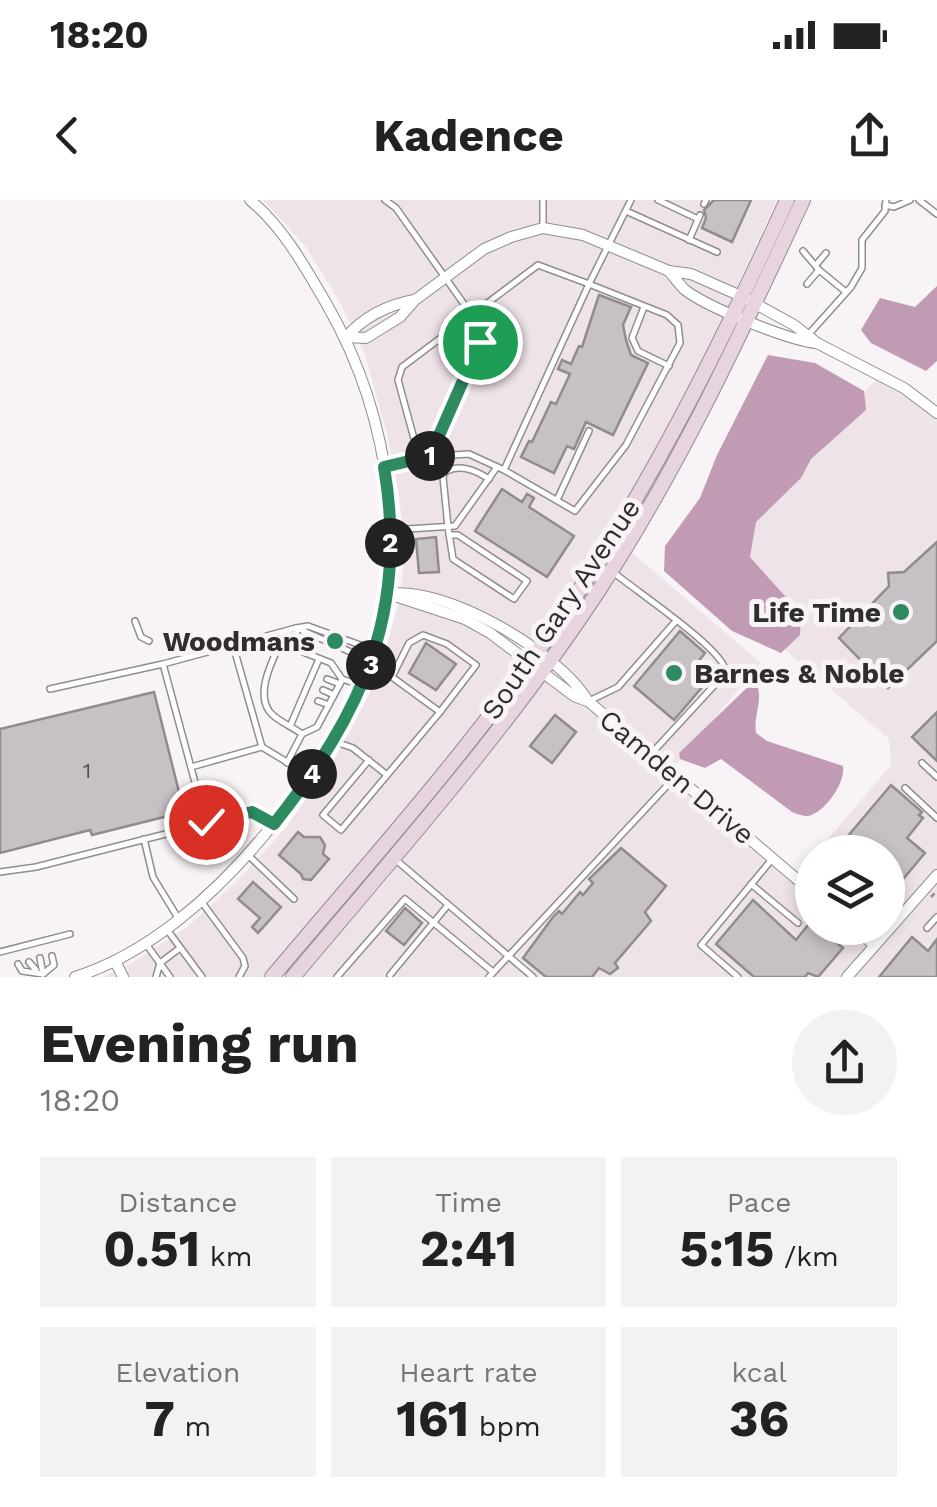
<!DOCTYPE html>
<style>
:root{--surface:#fff;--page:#f2f2f2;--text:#222;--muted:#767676}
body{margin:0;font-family:"Work Sans",sans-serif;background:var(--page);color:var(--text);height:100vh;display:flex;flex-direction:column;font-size:38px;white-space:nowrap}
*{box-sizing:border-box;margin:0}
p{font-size:32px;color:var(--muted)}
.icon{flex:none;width:55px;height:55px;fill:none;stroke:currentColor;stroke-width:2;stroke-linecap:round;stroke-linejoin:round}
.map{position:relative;height:777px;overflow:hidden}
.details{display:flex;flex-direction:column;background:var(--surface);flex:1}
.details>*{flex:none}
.buttons{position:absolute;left:795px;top:635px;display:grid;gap:20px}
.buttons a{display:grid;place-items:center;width:110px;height:110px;border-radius:50%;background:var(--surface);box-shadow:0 5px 15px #0003;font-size:50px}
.pin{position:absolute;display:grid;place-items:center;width:85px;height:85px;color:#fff;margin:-42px;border:5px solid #fff;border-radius:50%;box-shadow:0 2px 10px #0007}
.km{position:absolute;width:50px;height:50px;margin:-25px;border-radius:50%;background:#222;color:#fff;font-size:28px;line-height:50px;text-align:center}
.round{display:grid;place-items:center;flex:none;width:105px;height:105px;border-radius:52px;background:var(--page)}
.headline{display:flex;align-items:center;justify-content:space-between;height:170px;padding:0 40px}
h1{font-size:55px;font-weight:700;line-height:75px}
.stats{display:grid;grid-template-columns:repeat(3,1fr);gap:15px;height:170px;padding:10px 40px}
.stats div{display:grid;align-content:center;border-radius:0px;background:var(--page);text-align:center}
.stats b{font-size:50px;font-weight:700}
.stats small{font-size:28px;font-weight:400}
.stats p{font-size:28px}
.status{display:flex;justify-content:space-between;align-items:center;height:70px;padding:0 50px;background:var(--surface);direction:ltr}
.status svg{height:28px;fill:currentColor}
header{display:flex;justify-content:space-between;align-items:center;height:130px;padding:0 40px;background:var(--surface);font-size:45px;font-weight:700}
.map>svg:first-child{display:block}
.built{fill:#efe3ea}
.water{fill:#c19bb3}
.building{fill:#c6c1c4;stroke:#908c8e;stroke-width:2.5}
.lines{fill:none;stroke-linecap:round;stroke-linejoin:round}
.lane-casing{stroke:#918d8f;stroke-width:8}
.street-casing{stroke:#918d8f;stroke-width:12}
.secondary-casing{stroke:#918d8f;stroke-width:16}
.path{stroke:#918e90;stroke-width:2.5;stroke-dasharray:5 8;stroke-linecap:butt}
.lane{stroke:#fff;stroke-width:5}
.street{stroke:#fff;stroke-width:10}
.secondary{stroke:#e8d4e1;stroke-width:14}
.route-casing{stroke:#fff;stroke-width:20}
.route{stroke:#2d8a61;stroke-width:12}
.poi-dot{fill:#2d8a61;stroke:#f8f3f6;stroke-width:4}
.labels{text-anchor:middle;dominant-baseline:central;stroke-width:10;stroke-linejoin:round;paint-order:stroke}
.number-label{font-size:22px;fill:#555254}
.street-label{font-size:28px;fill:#2f2d2f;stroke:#f8f3f6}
.poi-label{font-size:28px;font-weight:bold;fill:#2f2d2f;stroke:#f8f3f6;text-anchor:end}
</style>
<div class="status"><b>18:20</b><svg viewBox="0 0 49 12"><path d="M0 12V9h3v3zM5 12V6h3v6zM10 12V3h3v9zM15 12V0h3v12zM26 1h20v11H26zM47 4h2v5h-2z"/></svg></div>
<header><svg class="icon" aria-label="back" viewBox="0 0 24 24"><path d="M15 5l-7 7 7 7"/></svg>Kadence<svg class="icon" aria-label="share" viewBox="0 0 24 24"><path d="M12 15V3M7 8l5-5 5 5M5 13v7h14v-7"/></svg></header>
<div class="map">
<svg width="937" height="777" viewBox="0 0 937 777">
<rect width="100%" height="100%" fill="#f8f3f6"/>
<g class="built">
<path d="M263 0H777L731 99 723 127 607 339 531 446 490 418 401 389 405 351 399 295 387 234 365 155 341 104 306 47Z"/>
<path d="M878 178 937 216V777H299L388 679 411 645 542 479 587 505 795 680 812 658V728H888V652H817L891 565 889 539 777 443 731 334Z"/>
<path d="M630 351 761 463 671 570 592 502 555 462Z"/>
<path d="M399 403 463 422 491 436 524 462 479 522 266 777H102L133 762 186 728 237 681 285 629 335 558 377 479Z"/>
</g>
<g class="water">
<path d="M937 86V161L926 171 871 143 861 130 880 98 915 107Z"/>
<path d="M768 155 815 163 864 191 866 210 811 259 801 278 756 322 750 357 801 414 800 435 781 453 732 431 664 371 665 346 700 298 717 255Z"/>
<path d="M755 480C765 498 753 514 756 533L767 541 843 566C846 582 825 613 808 616 802 616 797 614 792 612L721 559 705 568 680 559 679 553Z"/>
</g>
<g class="building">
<path d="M714 0H751L732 42 702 28 706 18 704 10Z"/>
<path d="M599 95 631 107 623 125 626 140 631 155 648 163 613 235 586 222 574 249 567 246 554 273 521 257 529 241 532 242 551 202 556 204 570 174 558 169 562 160 571 164 579 146 582 147Z"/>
<path d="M502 289 522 302 527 294 534 298 529 307 574 336 547 377 475 331Z"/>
<path d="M436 337 439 372 419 373 416 339Z"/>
<path d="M937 342V441L888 488 839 438 889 386 888 373 904 372Z"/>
<path d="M680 431 705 453 695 466 709 479 674 520 634 486Z"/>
<path d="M426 443 456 464 436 490 409 473Z"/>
<path d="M154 492 184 612 92 635 90 630 0 653V529Z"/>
<path d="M937 512V561L912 537Z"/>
<path d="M555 515 576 532 552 563 530 546Z"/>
<path d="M891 585 922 612 919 615 923 618 907 638 925 653 888 697V652H841L837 649Z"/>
<path d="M298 632 304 637H320L325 645 323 654 329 659 311 680 303 679 301 674 279 655Z"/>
<path d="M621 648 666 686 645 712 651 721 615 763 618 768 610 774 599 768 592 777H546L523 758 553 717 559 711 562 714 580 692 583 695 593 683 589 679Z"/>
<path d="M253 682 281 707 258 733 252 727 260 718 238 699Z"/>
<path d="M753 700 796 740 812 720V728H819L843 748 818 777 808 773 805 777H754L716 744Z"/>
<path d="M405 708 422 723 404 745 386 731Z"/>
<path d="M912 737 928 751 937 739V777H879Z"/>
</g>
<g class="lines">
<defs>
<g id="lane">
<path d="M385 0 396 8 471 114"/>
<path d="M543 0V25"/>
<path d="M658 0 698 19"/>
<path d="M919 0 937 14"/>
<path d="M704 4 706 0"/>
<path d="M885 5 894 7 910 0"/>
<path d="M626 11 717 52"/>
<path d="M689 40 700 15"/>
<path d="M803 51 819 70 846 92"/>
<path d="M816 65 826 53"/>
<path d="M807 84 819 70"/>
<path d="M644 107 632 138 638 151 669 166"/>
<path d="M808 135 851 87 862 68V40L885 11 886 0"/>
<path d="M430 256 480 142 452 128"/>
<path d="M419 257 469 254 504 270 575 311 626 245 680 143 678 125 667 115 589 84 504 270"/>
<path d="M384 267 419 257 398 180 402 167 538 65 589 84 631 0"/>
<path d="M557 300 589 231"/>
<path d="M392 330 455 326 497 267"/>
<path d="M449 335H458L527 381 514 399 453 359 448 327 443 277 444 273C459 263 475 270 489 279"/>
<path d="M613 372C636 391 720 447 725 469L721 478 651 554"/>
<path d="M135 421 141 437 149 441"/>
<path d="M296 428 308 426 374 450"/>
<path d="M299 429 371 461"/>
<path d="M285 432C277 453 254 489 269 511 275 520 293 527 302 534"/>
<path d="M233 445 262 547 310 576"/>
<path d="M392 477 409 443 423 435 447 444 476 465 440 512"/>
<path d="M327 479 340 484"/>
<path d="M50 489 163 464"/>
<path d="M323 490 334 495"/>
<path d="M591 500 618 487 675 422"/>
<path d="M318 501 329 505"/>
<path d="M291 524 319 459"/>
<path d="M336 542 353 548 387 575"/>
<path d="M369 560 323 615 341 630 440 512 392 477 370 465"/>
<path d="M287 563 302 534 317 527 342 480"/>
<path d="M922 563 937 577"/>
<path d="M191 567 262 547"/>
<path d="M905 588 937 618"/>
<path d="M206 623 163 464 296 428 298 450 331 463 342 479 360 485"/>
<path d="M144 639 153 677 178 718"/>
<path d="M248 655 294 699"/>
<path d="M396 660 533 777"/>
<path d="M0 672 36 667 252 612 272 623"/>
<path d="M751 684 798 723"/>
<path d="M805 686 812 678"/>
<path d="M201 701 243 758 245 766 239 777"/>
<path d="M927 728 937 717"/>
<path d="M168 731 202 777"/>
<path d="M146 744 170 777"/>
<path d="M0 752 70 734"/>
<path d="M40 758 43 774"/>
<path d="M29 762 36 770"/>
<path d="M18 764 22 771 43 774"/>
<path d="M43 774 54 765 52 756"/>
<path d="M390 775 448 705"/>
<path d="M156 777 160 763 180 748"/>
<path d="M337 777 405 699 493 772"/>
<path d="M489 777 676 576"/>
<path d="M738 777 701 745 773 658"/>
</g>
<g id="street">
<path d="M669 71C674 77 679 84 684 89 706 107 788 140 816 143"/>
<path d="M346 137 366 138 400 117 415 100 484 49 511 37 543 28 583 35 669 71 691 74 743 97 794 125 817 143 904 188 937 213"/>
<path d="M346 137C365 116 387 105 414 100"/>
<path d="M388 394C445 385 559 452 588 501L812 692"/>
<path d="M389 394 465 419 490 433 574 496 587 501"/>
<path d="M854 728 874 745"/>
<path d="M115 761 123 777"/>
<path d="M75 777C148 754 213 696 261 639 298 595 336 548 359 496 414 371 393 219 326 103 305 67 283 27 250 0"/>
<path d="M847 777 937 675"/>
</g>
<g id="secondary">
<path d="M272 777C368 663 469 551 554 428 647 293 719 149 787 0"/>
<path d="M293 777C397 653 505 532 595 396 678 270 740 136 803 0"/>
</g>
</defs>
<use href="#lane" class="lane-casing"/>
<use href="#street" class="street-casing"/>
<use href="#secondary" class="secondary-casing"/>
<path class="path" d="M931 697 937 691"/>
<use href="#lane" class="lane"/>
<use href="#street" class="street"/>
<use href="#secondary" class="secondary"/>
</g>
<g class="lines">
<defs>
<path id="route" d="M206 622 252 612 274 624C362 513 409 413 384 267L430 256 480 142"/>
</defs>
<use href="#route" class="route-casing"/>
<use href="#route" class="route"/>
</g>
<g class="poi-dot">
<circle cx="901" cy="412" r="10"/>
<circle cx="335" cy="441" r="10"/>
<circle cx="674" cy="473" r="10"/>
</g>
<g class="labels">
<g class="number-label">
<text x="87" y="570">1</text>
</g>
<g class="street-label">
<text transform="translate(561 409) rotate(-56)">South Gary Avenue</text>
<text transform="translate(677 577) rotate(40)">Camden Drive</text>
</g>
<g class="poi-label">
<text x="881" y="412">Life Time</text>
<text x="315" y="441">Woodmans</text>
<text x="694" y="473" text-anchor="start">Barnes &amp; Noble</text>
</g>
</g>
</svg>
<div class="buttons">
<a><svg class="icon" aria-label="layers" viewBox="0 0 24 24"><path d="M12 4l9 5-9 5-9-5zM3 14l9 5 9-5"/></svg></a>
</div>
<div class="pin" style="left:480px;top:142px;background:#1e9e55"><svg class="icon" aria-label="arrive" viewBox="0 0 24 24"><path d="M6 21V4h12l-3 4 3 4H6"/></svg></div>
<div class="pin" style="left:206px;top:622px;background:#d93025"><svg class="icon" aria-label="check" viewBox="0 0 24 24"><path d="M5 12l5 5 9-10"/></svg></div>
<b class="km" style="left:430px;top:256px">1</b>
<b class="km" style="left:390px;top:343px">2</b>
<b class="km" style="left:371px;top:465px">3</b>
<b class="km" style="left:312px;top:574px">4</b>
</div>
<section class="details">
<div class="headline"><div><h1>Evening run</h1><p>18:20</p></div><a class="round"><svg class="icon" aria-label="share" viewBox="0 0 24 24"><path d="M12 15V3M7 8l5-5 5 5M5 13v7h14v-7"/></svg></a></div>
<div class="stats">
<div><p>Distance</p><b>0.51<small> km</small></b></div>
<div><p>Time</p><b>2:41</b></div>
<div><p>Pace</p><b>5:15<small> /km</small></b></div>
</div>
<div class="stats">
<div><p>Elevation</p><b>7<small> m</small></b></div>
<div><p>Heart rate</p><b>161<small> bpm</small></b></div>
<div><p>kcal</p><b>36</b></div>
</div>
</section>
